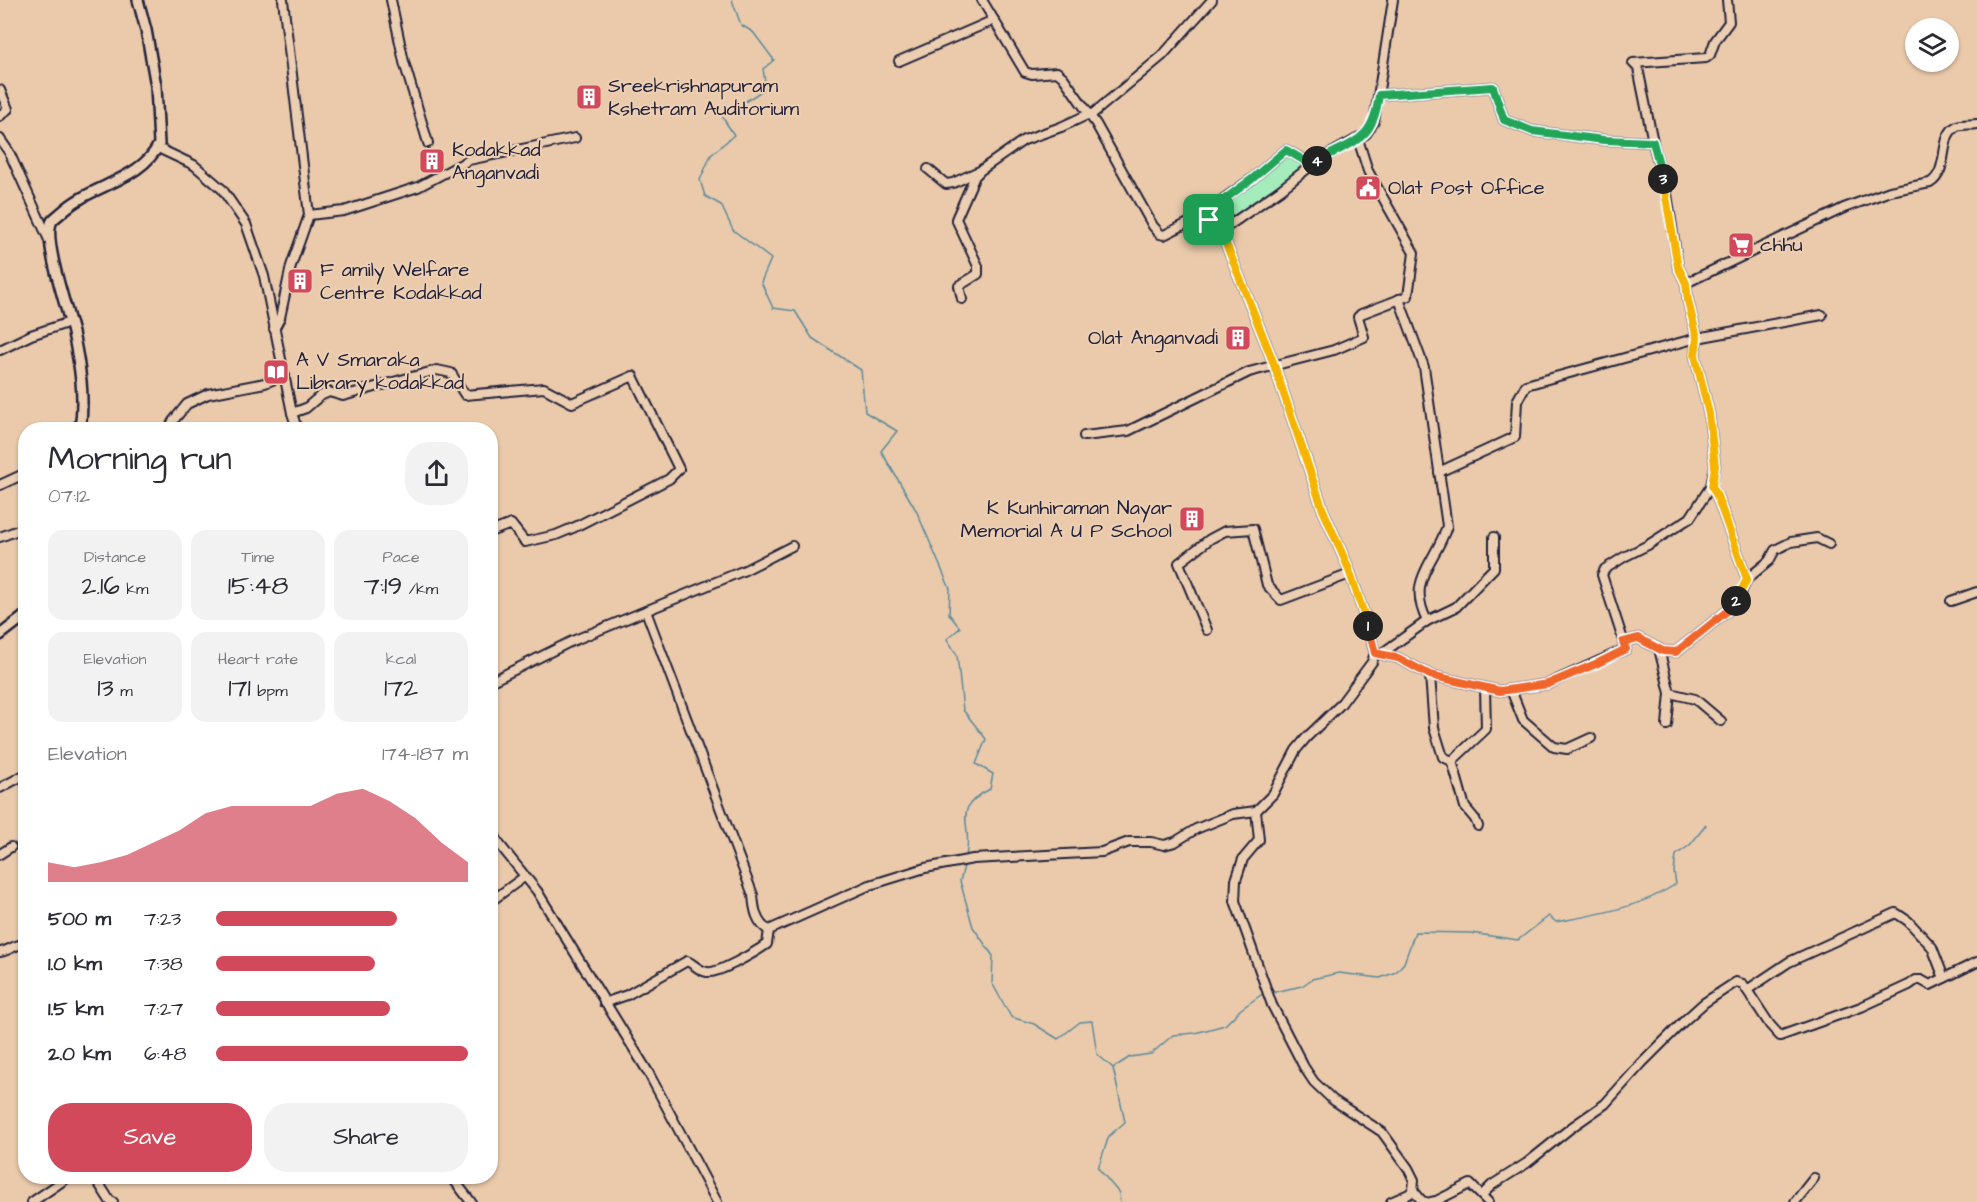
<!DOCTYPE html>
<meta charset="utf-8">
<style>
:root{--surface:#fff;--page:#f2f2f3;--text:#2b2b33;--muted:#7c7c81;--accent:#d1495b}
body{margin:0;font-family:"Architects Daughter",sans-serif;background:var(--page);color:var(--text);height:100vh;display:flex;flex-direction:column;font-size:22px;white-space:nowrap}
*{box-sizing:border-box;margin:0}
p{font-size:20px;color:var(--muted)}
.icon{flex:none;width:33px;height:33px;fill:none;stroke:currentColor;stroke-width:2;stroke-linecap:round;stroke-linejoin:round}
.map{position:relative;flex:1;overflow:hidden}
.panel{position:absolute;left:18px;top:422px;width:480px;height:762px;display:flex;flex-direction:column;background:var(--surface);border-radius:24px;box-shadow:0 2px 4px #0004}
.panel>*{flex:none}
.fabs{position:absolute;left:1905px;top:18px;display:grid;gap:12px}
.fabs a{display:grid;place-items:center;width:54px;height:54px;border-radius:50%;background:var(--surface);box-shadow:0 2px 4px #0004;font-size:30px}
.pin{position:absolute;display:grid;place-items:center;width:51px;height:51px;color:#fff;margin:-26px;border-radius:12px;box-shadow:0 3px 9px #0006}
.km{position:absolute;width:30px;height:30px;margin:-15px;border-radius:50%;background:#222;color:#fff;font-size:16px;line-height:30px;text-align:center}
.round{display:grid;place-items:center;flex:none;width:63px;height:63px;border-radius:24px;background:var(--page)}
.headline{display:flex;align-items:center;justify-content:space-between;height:102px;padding:0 30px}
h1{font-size:33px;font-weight:600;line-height:45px}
.figures{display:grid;grid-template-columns:repeat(3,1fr);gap:9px;height:102px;padding:6px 30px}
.figures div{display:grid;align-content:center;border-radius:15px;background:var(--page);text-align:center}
.figures b{font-size:26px;font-weight:600}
.figures small{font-size:16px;font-weight:400}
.figures p{font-size:16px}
.chart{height:168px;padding:12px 30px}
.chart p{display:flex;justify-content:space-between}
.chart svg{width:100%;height:108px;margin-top:6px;fill:var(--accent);opacity:.7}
.cta{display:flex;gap:12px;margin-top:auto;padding:12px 30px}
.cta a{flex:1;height:69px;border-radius:24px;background:var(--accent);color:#fff;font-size:24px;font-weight:600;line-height:69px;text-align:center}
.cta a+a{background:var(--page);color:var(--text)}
ul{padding:0 30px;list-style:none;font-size:20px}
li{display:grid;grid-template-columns:96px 72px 1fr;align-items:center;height:45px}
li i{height:15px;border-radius:8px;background:var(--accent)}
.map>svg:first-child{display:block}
.green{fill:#a4ecbb;stroke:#63877b;stroke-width:1.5}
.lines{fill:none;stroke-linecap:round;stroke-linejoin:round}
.stream{stroke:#5b8a9d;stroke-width:1.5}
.minor-casing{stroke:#22223b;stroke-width:12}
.major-casing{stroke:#22223b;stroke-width:14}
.minor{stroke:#ecceb2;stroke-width:8}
.major{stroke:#ecceb2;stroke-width:9}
.split-1-casing{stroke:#fff;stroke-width:12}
.split-2-casing{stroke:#fff;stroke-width:12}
.split-3-casing{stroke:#fff;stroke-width:12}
.split-4-casing{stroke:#fff;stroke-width:12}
.split-5-casing{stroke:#fff;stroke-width:12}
.split-1{stroke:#f5b400;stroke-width:8}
.split-2{stroke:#f0652b;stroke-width:8}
.split-3{stroke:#f5b400;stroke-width:8}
.split-4{stroke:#22a559;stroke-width:8}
.split-5{stroke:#22a559;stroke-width:8}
.labels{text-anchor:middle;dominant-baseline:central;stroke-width:4.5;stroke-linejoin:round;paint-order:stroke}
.poi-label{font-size:20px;fill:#22223b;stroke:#ecceb2;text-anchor:start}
</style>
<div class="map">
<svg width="1977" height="1202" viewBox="0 0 1977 1202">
<rect width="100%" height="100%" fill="#eacaab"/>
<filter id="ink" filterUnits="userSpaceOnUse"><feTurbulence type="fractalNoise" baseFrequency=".0167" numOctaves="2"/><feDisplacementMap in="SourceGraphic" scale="12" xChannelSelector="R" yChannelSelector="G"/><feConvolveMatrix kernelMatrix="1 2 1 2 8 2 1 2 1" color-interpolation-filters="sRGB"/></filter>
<g filter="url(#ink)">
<path class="green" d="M1284 154 1301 164 1302 166 1300 169 1238 216H1233L1224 211 1215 219 1214 218 1220 205Z"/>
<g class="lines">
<g class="stream">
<path d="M732 0 741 25 753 32 774 60 763 69 766 88 737 107 725 106 723 118 734 135 711 155 700 180 705 196 721 205 733 230 771 259 761 282 773 308 795 311 812 338 861 370 865 412 897 431 881 451 916 510 950 589 949 614 960 628 947 639 957 655 963 710 986 739 976 764 993 774 990 789C949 810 974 823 966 856"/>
<path d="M965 863 960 881 973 927 993 956 992 983 1011 1017 1034 1024 1058 1039 1080 1022 1092 1021 1097 1054 1113 1068 1125 1122 1109 1136 1098 1168 1119 1193 1120 1202"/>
<path d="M1270 993 1302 986 1312 979 1339 973 1380 978 1396 972 1404 963 1415 932 1471 933 1518 940 1549 916 1556 922C1598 914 1640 908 1676 884L1674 872 1676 855 1690 845 1706 825"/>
<path d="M1113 1068 1130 1057 1151 1054 1173 1035 1195 1033 1225 1025 1241 1009 1261 995 1265 994"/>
</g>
<defs>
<g id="minor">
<path d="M391 0 404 62 428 143"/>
<path d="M982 0 1025 72 1032 74 1057 72 1063 77 1096 124 1153 226 1160 234 1164 235 1198 218H1204L1221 231"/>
<path d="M899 61 994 20"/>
<path d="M0 90 8 109 0 116"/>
<path d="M1379 95 1493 87 1504 120 1532 131 1604 140 1653 142"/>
<path d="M1090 116 1162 56 1212 0"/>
<path d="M0 139 9 152 49 240"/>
<path d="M158 148 194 165 222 189 246 224 264 276 292 413 297 429"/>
<path d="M928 169 946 184 953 183 977 172"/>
<path d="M309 215 344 211 418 187 469 160 575 138"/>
<path d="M1209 220 1218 203 1252 179 1286 150 1313 165"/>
<path d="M1686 283 1844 208 1890 191 1930 183C1950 171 1938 136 1957 126 1962 124 1971 125 1977 124"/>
<path d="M962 299 959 286 978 274V266L956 219 975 176 981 170 1024 140 1061 127 1089 114"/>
<path d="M274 329 280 318 291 266 309 215 283 0"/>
<path d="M0 350 31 335 70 322"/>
<path d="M292 413 306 408 320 396 329 392 343 396 437 370 451 373 465 395 544 388 572 403 633 376 679 469 669 479 575 527 556 535 525 542 511 524 490 532"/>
<path d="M169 429 173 421 187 404 208 394 265 383 285 375"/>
<path d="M1084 436 1128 431 1249 372 1334 350 1364 337 1358 317 1361 314 1408 296 1414 253 1368 171 1358 139"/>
<path d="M1439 472 1515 437 1517 401 1526 385 1697 338 1822 315"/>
<path d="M0 485 26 473"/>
<path d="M1711 486 1717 496 1747 579"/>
<path d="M0 537 26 527"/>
<path d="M1951 601 1977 592"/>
<path d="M646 611 753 895C754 908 756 924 769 930L870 885 925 868 973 859 1102 852 1129 842H1151L1164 845 1175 842 1196 829 1233 814 1256 811"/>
<path d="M1427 621 1456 607 1494 568V537"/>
<path d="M1207 630 1179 563 1210 539 1225 531 1253 529 1267 585 1281 600 1350 574"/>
<path d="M1623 642 1638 638 1663 651 1676 652 1731 608 1741 593 1747 579 1769 561 1775 550 1791 542 1817 538 1829 544"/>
<path d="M1659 649 1670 693 1667 725"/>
<path d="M1375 653 1398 658 1430 675 1500 691 1548 684 1626 649 1602 575 1605 569 1624 557 1648 545 1690 518 1711 486 1715 466 1709 414 1695 355 1697 338 1688 301 1686 283 1678 267 1667 194 1654 147 1638 68 1633 63 1706 58 1710 55 1715 41 1729 22 1727 0"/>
<path d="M1381 654 1427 621C1406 579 1435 564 1447 526L1424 367 1399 299"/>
<path d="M1430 675 1434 728 1443 757 1452 761 1465 807 1475 819 1478 826"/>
<path d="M490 682 570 642 745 570 792 546"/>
<path d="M1511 690 1523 720 1554 747 1567 749 1591 738"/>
<path d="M1670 693 1695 699 1721 721"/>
<path d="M1452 761 1486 729 1485 688"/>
<path d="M0 788 26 774"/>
<path d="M490 828 500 845 537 891 648 1072 717 1202"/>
<path d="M0 854 11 847"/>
<path d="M490 902 524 877"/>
<path d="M0 952C9 951 16 943 26 944"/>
<path d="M1747 990 1789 962 1896 913 1908 921 1932 947 1944 978"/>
<path d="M604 1003 627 995 687 961C694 964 699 971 707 972 719 974 757 951 767 944L769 930"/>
<path d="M94 1176 110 1201 113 1202"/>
<path d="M451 1176 471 1202"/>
<path d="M1413 1190 1422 1201 1426 1202"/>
<path d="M1482 1195 1492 1185 1527 1163 1572 1127 1605 1104 1642 1063 1684 1021 1704 1003 1736 982 1743 984 1770 1025 1780 1036 1861 1007 1909 985 1916 980H1921L1930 985 1977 962"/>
<path d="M32 1202 70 1176"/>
<path d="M1391 1202 1409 1194 1413 1190 1414 1180 1408 1168 1382 1132 1333 1100 1314 1082 1304 1067 1272 1005 1235 901 1236 880 1243 859 1259 840 1256 811 1273 794 1296 750 1306 738 1340 705 1372 662 1375 653 1364 614 1348 567 1323 510 1272 359 1221 231 1280 190 1317 161 1366 134 1374 122 1393 0"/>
<path d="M1431 1202 1436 1201 1470 1184 1488 1202"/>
<path d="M1795 1202 1814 1178"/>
</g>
<g id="major">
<path d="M80 429C85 397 80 365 73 333 68 311 42 239 52 221 54 218 60 214 62 212 90 185 141 181 159 144L156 86 146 30 138 0"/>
<path d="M0 635 26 615"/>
</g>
</defs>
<use href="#minor" class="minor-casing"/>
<use href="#major" class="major-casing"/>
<use href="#minor" class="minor"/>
<use href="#major" class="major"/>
</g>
</g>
<g class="lines" filter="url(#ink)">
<defs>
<path id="split-1" d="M1209 220 1221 231 1272 359 1323 510 1348 567 1368 626"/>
<path id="split-2" d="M1368 626 1375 653 1398 658 1430 675 1500 691 1548 684 1598 663 1626 649 1623 642 1638 638 1663 651 1676 652 1731 608 1736 601"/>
<path id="split-3" d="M1663 179 1678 267 1686 283 1688 301 1697 338 1695 355 1709 414 1715 466 1712 486 1717 496 1747 579 1736 601"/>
<path id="split-4" d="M1317 161C1355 140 1373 142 1379 95L1493 87 1504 120 1532 131 1604 140 1653 142 1663 179"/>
<path id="split-5" d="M1209 220 1218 204 1252 179 1286 150 1312 165 1317 161"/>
</defs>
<use href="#split-1" class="split-1-casing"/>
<use href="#split-2" class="split-2-casing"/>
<use href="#split-3" class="split-3-casing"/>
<use href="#split-4" class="split-4-casing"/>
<use href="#split-5" class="split-5-casing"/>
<use href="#split-1" class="split-1"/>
<use href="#split-2" class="split-2"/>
<use href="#split-3" class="split-3"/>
<use href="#split-4" class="split-4"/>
<use href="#split-5" class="split-5"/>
</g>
<defs>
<symbol id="building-square" viewBox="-11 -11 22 22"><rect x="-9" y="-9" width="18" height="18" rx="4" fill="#d1495b" stroke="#ecceb2"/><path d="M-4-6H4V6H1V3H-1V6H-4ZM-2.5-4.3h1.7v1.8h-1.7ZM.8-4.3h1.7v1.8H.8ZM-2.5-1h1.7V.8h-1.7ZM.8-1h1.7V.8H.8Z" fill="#fff"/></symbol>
<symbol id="civic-square" viewBox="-11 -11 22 22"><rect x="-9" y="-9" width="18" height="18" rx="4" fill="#d1495b" stroke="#ecceb2"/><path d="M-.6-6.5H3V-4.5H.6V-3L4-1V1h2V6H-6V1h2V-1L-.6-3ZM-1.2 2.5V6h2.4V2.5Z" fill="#fff"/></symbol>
<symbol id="supermarket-square" viewBox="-11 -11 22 22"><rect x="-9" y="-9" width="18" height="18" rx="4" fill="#d1495b" stroke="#ecceb2"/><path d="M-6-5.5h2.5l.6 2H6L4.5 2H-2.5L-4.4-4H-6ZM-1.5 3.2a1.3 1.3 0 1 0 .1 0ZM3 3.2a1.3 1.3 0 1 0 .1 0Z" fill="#fff"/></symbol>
<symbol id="library-square" viewBox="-11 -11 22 22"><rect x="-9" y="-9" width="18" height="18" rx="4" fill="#d1495b" stroke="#ecceb2"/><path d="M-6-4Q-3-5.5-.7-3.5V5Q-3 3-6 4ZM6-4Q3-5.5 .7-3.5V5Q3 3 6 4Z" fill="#fff"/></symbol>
</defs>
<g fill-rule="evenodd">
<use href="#building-square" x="574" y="82" width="30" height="30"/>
<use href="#building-square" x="417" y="146" width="30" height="30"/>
<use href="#civic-square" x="1353" y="173" width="30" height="30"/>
<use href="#supermarket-square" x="1726" y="230" width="30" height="30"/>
<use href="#building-square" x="285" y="266" width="30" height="30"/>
<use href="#building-square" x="1223" y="323" width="30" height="30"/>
<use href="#library-square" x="261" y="357" width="30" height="30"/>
<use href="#building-square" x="1177" y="504" width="30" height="30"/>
</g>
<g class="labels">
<g class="poi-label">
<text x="608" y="86">Sreekrishnapuram<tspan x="608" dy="23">Kshetram Auditorium</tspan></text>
<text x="452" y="150">Kodakkad<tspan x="452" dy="23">Anganvadi</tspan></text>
<text x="1388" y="188">Olat Post Office</text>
<text x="1760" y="245">chhu</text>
<text x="320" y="270">F amily Welfare<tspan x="320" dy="23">Centre Kodakkad</tspan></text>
<text x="1218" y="338" text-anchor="end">Olat Anganvadi</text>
<text x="296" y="360">A V Smaraka<tspan x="296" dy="23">Library kodakkad</tspan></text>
<text x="1172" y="508" text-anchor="end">K Kunhiraman Nayar<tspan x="1172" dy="23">Memorial A U P School</tspan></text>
</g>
</g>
</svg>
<div class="fabs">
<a><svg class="icon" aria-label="layers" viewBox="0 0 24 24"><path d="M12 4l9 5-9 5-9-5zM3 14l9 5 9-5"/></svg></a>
</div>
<div class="pin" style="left:1209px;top:220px;background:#1e9e55"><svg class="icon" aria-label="arrive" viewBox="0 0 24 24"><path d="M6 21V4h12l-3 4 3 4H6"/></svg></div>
<b class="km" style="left:1368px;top:626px">1</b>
<b class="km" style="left:1736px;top:601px">2</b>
<b class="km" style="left:1663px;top:179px">3</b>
<b class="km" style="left:1317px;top:161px">4</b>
<section class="panel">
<div class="headline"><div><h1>Morning run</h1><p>07:12</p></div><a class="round"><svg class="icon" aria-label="share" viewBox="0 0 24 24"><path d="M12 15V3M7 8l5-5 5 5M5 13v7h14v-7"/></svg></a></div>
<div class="figures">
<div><p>Distance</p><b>2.16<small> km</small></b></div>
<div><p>Time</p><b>15:48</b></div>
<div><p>Pace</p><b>7:19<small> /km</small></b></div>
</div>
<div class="figures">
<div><p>Elevation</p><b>13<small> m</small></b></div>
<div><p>Heart rate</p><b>171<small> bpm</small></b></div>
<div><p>kcal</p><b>172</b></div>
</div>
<div class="chart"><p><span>Elevation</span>174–187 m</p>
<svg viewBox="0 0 160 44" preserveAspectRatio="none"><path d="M0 44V36L10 38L20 36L30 33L40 28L50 23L60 16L70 13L80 13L90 13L100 13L110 8L120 6L130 11L140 18L150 28L160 36V44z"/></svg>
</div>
<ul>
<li><b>500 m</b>7:23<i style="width:72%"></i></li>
<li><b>1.0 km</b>7:38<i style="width:63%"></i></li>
<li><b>1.5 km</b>7:27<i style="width:69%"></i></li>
<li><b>2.0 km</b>6:48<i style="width:100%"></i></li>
</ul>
<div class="cta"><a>Save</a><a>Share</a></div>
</section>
</div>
